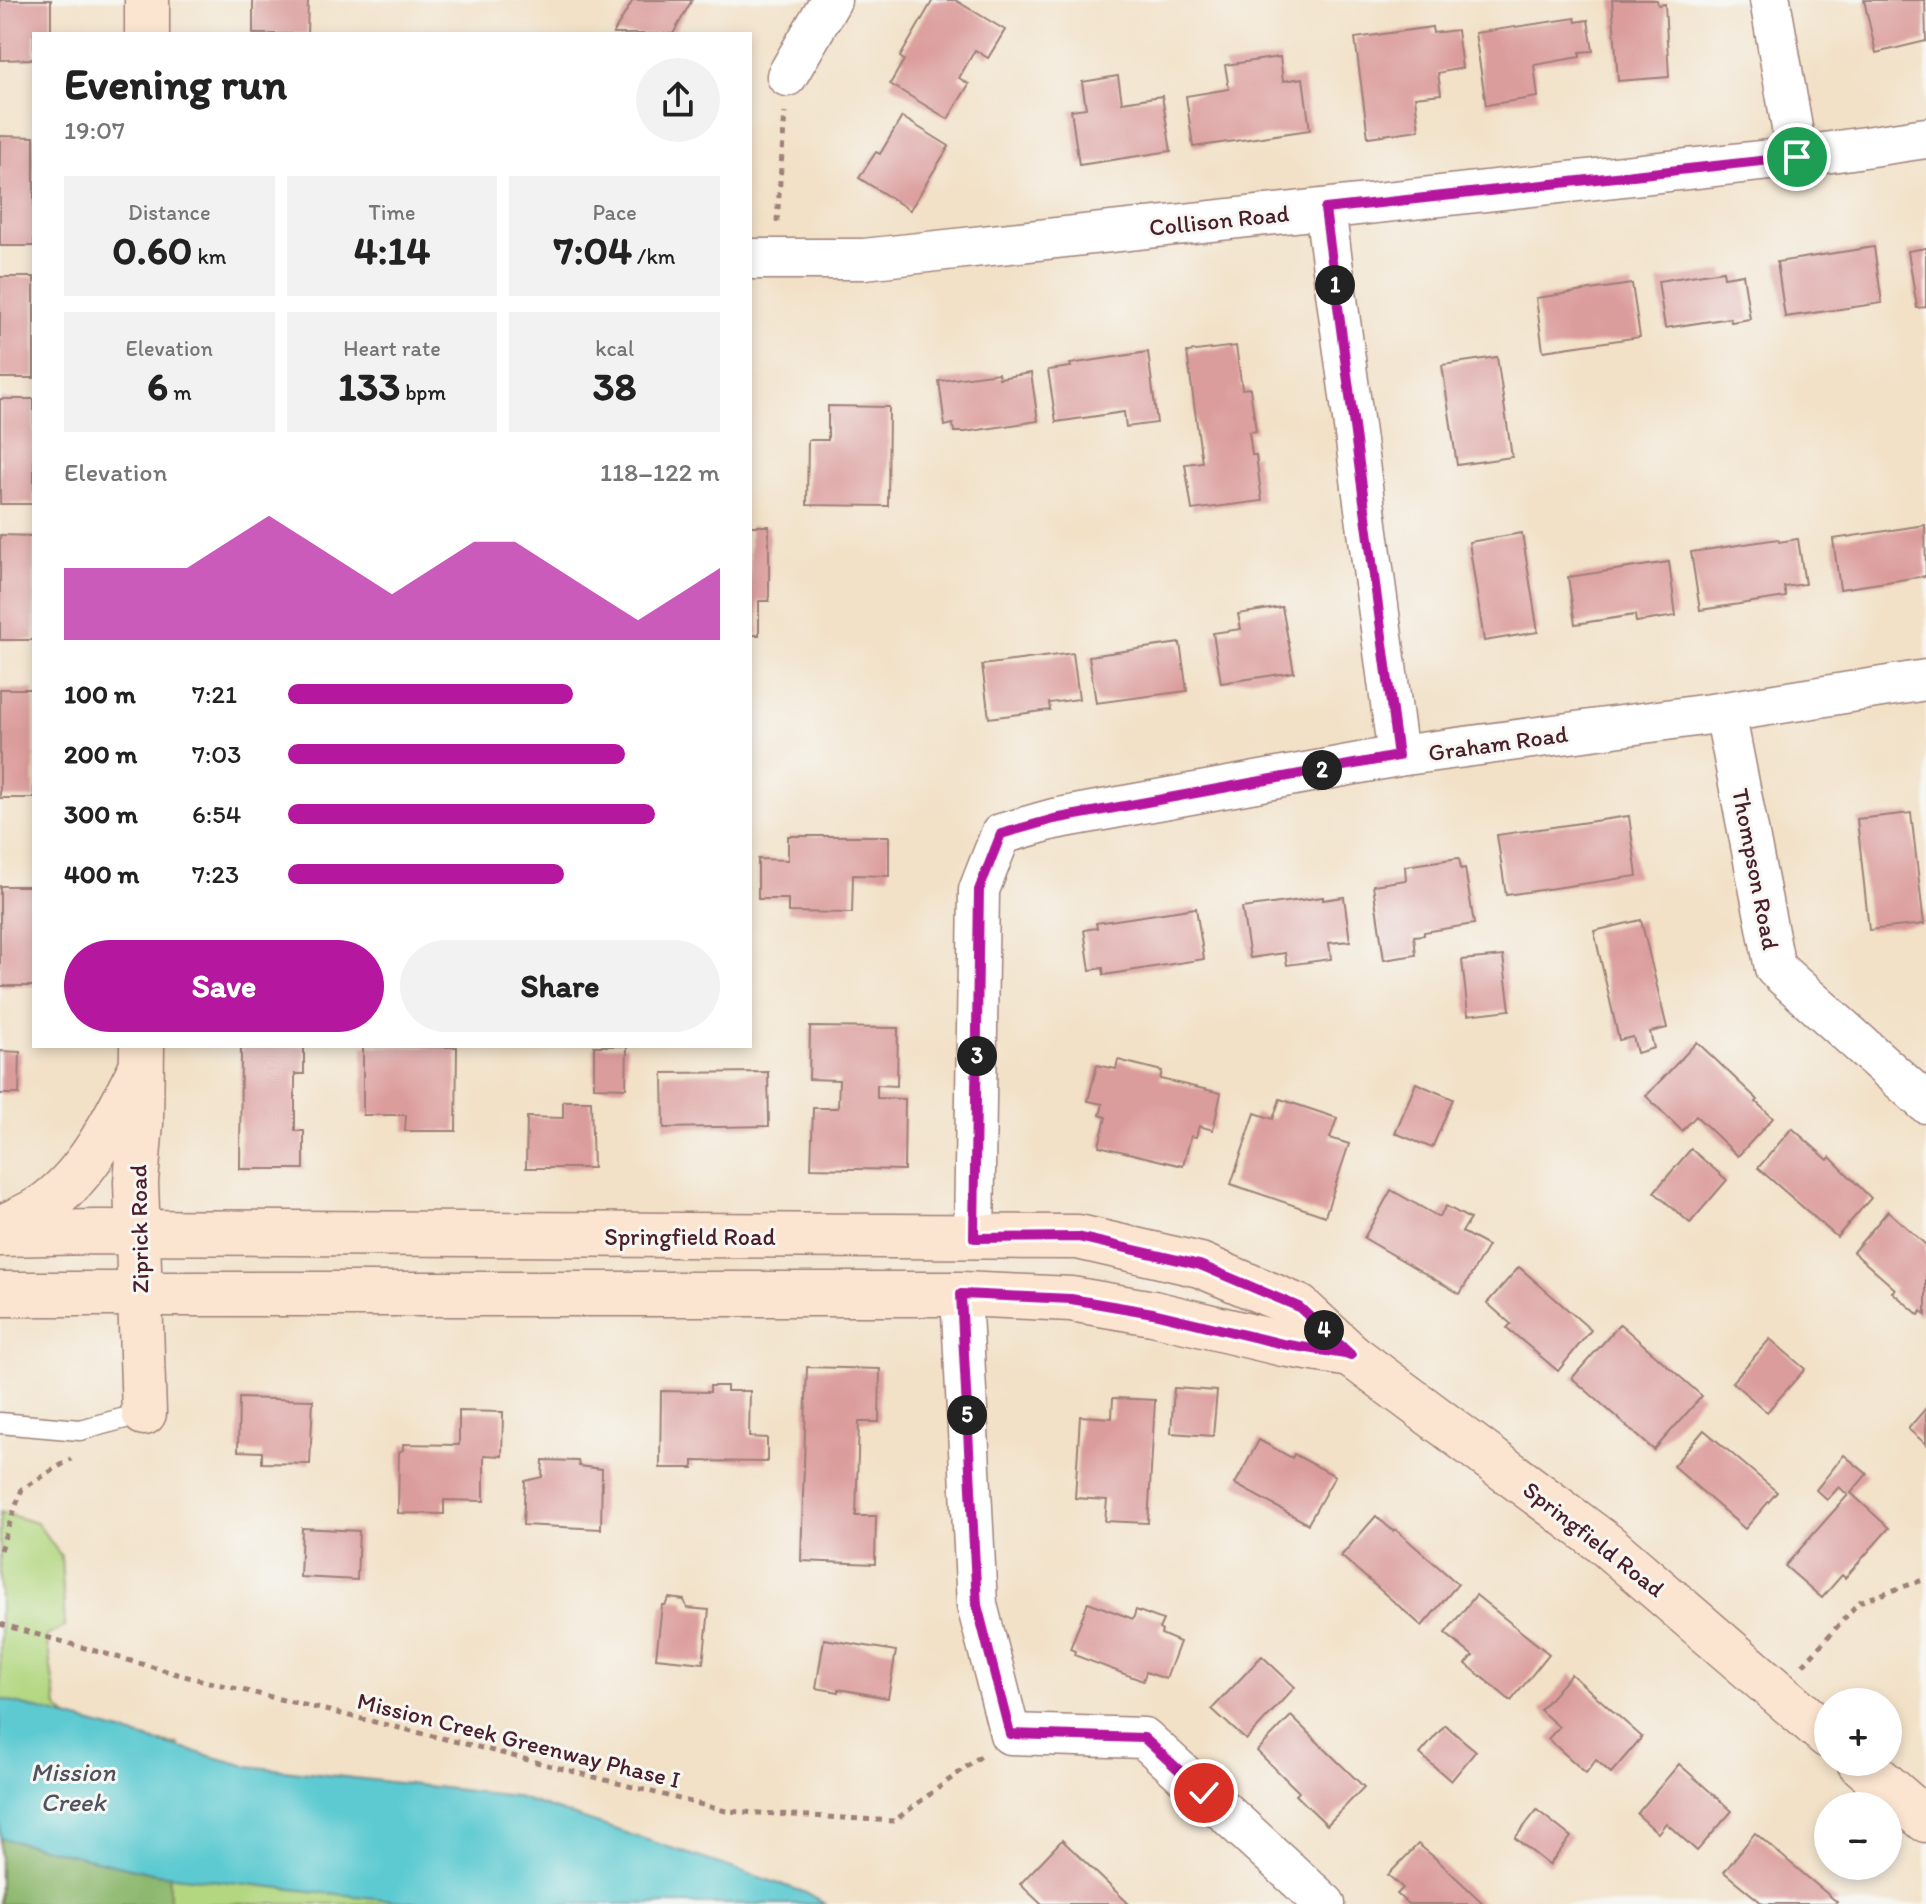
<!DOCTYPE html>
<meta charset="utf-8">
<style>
:root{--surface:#fff;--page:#f2f2f2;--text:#222;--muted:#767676;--accent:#b5179e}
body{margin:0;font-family:Itim,sans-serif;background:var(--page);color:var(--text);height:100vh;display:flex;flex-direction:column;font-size:30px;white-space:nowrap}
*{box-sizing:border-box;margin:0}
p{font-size:26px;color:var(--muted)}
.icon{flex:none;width:44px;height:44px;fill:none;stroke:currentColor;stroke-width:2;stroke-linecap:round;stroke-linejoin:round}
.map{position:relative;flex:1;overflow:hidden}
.side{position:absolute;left:32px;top:32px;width:720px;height:1016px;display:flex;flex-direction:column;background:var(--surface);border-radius:0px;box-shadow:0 4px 12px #0003}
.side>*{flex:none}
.buttons{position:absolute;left:1814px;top:1688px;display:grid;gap:16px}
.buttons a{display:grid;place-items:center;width:88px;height:88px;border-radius:50%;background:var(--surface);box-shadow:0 4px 12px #0003;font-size:40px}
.pin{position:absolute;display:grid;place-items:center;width:68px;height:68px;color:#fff;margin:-34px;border:4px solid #fff;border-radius:50%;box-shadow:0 2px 8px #0007}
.km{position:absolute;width:40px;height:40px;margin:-20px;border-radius:50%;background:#222;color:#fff;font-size:22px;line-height:40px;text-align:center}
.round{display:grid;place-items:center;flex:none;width:84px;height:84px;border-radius:42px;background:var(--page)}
.summary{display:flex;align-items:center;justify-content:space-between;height:136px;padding:0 32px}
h1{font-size:44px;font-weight:700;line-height:60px}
.figures{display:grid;grid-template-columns:repeat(3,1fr);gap:12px;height:136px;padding:8px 32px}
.figures div{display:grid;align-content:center;border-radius:0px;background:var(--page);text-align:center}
.figures b{font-size:40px;font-weight:700}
.figures small{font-size:22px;font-weight:400}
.figures p{font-size:22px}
.chart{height:224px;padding:16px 32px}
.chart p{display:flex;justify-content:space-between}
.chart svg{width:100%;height:144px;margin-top:8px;fill:var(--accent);opacity:.7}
.primary-button{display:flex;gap:16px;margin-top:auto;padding:16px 32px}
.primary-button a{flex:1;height:92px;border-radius:48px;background:var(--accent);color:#fff;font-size:32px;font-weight:700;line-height:92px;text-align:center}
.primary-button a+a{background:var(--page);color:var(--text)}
ul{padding:0 32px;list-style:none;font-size:26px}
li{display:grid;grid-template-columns:128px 96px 1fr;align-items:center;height:60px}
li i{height:20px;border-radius:10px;background:var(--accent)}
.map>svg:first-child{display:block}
.green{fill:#b2d780;stroke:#7e7b56;stroke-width:2}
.forest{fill:#8db86e;stroke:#6c6c4c;stroke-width:2}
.water{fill:#5dcad1;stroke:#54747e;stroke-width:2}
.building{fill:#db9d9c}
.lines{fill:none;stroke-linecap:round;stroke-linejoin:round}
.lane-casing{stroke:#9e8079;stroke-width:23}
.street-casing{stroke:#9e8079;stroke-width:43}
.secondary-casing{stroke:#9e8079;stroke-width:47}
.path{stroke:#9e8079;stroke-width:5;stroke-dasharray:6 6;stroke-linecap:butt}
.lane{stroke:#fff;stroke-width:20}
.street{stroke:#fff;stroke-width:40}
.secondary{stroke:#fce5d0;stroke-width:44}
.route-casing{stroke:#fff;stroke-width:16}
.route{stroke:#b5179e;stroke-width:10}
.labels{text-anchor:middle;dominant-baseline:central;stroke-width:6;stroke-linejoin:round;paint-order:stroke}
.street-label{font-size:24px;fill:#4a1f2b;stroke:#f6f6f2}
.water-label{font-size:26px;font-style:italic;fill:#50525d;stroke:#f6f6f2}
</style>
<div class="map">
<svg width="1926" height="1904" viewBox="0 0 1926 1904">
<rect width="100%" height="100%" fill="#f6f6f2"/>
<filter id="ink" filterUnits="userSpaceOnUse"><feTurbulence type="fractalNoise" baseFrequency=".0125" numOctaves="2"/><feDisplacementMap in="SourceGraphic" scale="16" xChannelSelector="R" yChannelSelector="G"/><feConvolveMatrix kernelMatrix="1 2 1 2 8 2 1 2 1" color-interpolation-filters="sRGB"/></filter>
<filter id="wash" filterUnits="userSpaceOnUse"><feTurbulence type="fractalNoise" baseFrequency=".006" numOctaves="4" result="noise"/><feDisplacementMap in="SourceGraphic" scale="32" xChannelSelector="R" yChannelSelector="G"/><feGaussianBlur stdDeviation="1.8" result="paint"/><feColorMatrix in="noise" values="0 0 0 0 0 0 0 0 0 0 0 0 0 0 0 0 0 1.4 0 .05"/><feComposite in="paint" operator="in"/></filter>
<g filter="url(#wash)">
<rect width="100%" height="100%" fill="#f2e1c7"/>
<path class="green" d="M0 1512 37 1523 61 1556 65 1627 46 1636 57 1707C76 1733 148 1741 179 1744L178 1813 540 1904H0Z"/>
<path class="forest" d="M0 1790 169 1829 170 1904H0Z"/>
<path class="water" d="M0 1699 247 1766 514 1796 804 1892 825 1904H428L156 1874 0 1838Z"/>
<g id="blocks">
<g class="building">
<path d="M0 0H51V34H34V59L1 60Z"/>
<path d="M253 0H308L307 34H253Z"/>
<path d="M633 0H692L673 34H613Z"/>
<path d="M933 0H955L1005 30 988 58 975 50 959 78 969 84 948 119 890 84 904 60 900 57Z"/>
<path d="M1612 0H1657L1658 5 1665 4 1669 77 1618 81Z"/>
<path d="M1864 0H1925L1926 41 1876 53Z"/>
<path d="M1575 18 1576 22 1588 20 1593 51 1580 52V57L1534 65 1538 97 1486 105 1475 33Z"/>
<path d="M1432 27 1433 33 1457 30 1462 68 1438 73 1441 94 1415 97 1419 130 1368 137 1355 38Z"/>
<path d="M1280 57 1283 81 1303 78 1310 130 1193 147 1186 96 1229 89 1225 65Z"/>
<path d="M1118 76 1122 102 1162 96 1171 151 1079 165 1071 110 1086 108 1082 82Z"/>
<path d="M902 117 949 146 910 210 859 178 876 152 880 154Z"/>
<path d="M0 136 34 137V246H0Z"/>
<path d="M1874 247 1882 303 1785 317 1777 262Z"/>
<path d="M1926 248V307L1917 308 1908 251Z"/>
<path d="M1723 271 1724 277 1743 274 1750 319 1731 322 1730 318 1665 328 1658 281Z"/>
<rect x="0" y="277" width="34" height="101"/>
<path d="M1632 284 1640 337 1543 351 1536 298Z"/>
<path d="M1236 346 1242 389 1250 388 1256 431 1249 432 1252 455H1256L1262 501 1192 510 1185 464 1202 462 1187 352Z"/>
<path d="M1148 352 1157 423 1126 427 1124 412 1056 422 1048 370 1071 367 1070 364Z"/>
<path d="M1497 357 1512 457 1457 465 1442 365Z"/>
<path d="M998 373 999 378 1031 373 1038 421 965 432H954L953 424 945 426 939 381Z"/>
<rect x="0" y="399" width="34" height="105"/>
<path d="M828 406 889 407 888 506 807 505 808 440H828Z"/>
<path d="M1925 525 1926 576 1840 589 1833 539Z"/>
<path d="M750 526H769V601H759V635H750Z"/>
<path d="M1522 533 1538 632 1484 641 1469 542Z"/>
<path d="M0 535 34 536V640H0Z"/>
<path d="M1778 539 1779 542 1798 539 1805 584 1784 587 1786 597 1700 610 1691 552Z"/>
<path d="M1669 562 1676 616 1636 622 1635 615 1575 624 1568 577Z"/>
<path d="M1282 607 1294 672 1221 683 1213 633 1241 629 1238 614Z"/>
<path d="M1180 643 1187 691 1096 703 1089 656Z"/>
<path d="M1073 653 1079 699 1049 703 1050 710 989 718 982 665Z"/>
<rect x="0" y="689" width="34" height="109"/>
<path d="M1911 813 1924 924 1869 930 1857 819Z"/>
<path d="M1629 816 1637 876 1506 895 1497 835Z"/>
<path d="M788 836H889V876L853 875 852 913 788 912V899H758V859L788 860Z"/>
<path d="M1459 858 1461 869 1465 868 1474 924 1424 932V935L1414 936 1416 955 1384 960 1373 885 1406 880 1405 866Z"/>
<rect x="0" y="886" width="34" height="100"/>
<path d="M1323 897V900L1344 897 1350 941 1329 943 1331 959 1287 965 1285 953 1250 958 1242 908Z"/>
<path d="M1196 908 1204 959 1104 975 1103 968 1090 970 1084 930 1097 928 1096 923Z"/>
<path d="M1641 920 1667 1028 1650 1032 1654 1048 1637 1053 1633 1037 1619 1040 1594 931Z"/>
<path d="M1503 956 1510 1010 1468 1015 1462 960Z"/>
<path d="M810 1027 898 1028 897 1086 877 1085V1098L905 1099 904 1170 811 1168 813 1108H838L839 1080 809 1079Z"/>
<path d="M1697 1042 1758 1100 1756 1102 1773 1118 1738 1156 1696 1116 1682 1131 1646 1096Z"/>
<path d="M241 1046H304V1074H295V1131H304V1169H240Z"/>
<path d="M363 1046 457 1047 456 1131H405L406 1115H363Z"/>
<path d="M594 1046H627L626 1088 594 1087Z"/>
<path d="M0 1051 20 1052 19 1094H0Z"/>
<path d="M1118 1060 1162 1071 1160 1079 1221 1093 1213 1130 1199 1126 1196 1137 1191 1136 1183 1166 1099 1146 1106 1117 1100 1115 1103 1104 1088 1101 1097 1065 1116 1069Z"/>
<path d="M768 1072 769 1126 664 1128 663 1073Z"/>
<path d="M1416 1083 1453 1099 1432 1148 1395 1133Z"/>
<path d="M1280 1099 1337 1118 1330 1138 1349 1144 1325 1216 1231 1184 1255 1113 1273 1119Z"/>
<path d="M563 1101H591L593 1168H526L527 1117 563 1118Z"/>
<path d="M1792 1128 1828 1160 1830 1157 1871 1198 1837 1237 1758 1168Z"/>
<path d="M1691 1149 1727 1180 1690 1223 1654 1192Z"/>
<path d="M1391 1190 1439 1217 1446 1206 1470 1219 1462 1232 1488 1246 1460 1294 1364 1238Z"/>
<path d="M1888 1211 1926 1245V1315L1922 1311 1919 1315 1892 1292 1895 1289 1853 1252Z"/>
<path d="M1519 1267 1591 1330 1558 1371 1507 1328 1511 1324 1487 1303Z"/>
<path d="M1620 1324 1702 1396 1654 1450 1572 1378Z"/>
<path d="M1770 1339 1805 1369 1767 1412 1732 1382Z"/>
<path d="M807 1367 880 1369 879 1422H859L856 1516H876L875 1564 801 1561Z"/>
<path d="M710 1386H727V1391H750L749 1437 767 1438V1462L693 1461V1468H660L661 1391 710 1392Z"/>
<path d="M1174 1388 1217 1391 1213 1436 1171 1433Z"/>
<path d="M239 1398 313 1400 310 1464 262 1463V1452L238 1451Z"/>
<path d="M1113 1398 1155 1400 1148 1523 1105 1521 1107 1500 1075 1498 1080 1416 1112 1418Z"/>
<path d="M1926 1408V1444L1908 1429Z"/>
<path d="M459 1411 503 1412 502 1456 484 1455V1501L444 1500V1514L398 1513 399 1452 403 1450V1444L459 1445Z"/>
<path d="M1704 1430 1777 1492 1745 1529 1673 1466Z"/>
<path d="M1259 1440 1292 1458 1294 1454 1335 1476 1308 1524 1235 1484Z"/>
<path d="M1844 1455 1867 1474 1851 1493 1889 1528 1845 1578 1842 1575 1822 1598 1785 1566 1848 1495 1839 1487 1827 1500 1816 1490Z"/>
<path d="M543 1460 578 1461 579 1466 602 1469 601 1529 523 1525 525 1481 542 1477Z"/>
<path d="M1376 1516 1393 1531 1395 1529 1458 1584 1422 1626 1341 1556Z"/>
<path d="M302 1528 359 1531 357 1580 300 1577Z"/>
<path d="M1476 1595 1549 1654 1511 1701 1466 1664 1473 1656 1445 1633Z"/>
<path d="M669 1598 684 1600 687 1608 709 1610 703 1663 656 1658 662 1605H665Z"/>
<path d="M1088 1602 1133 1619 1136 1610 1163 1620 1159 1629 1162 1631 1161 1634 1180 1642 1166 1679 1146 1672 1143 1681 1074 1655 1075 1651 1070 1649Z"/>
<path d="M824 1639 896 1651 888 1698 839 1689V1692L816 1688Z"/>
<path d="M1262 1656 1295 1687 1246 1740 1212 1709Z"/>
<path d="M1571 1674 1642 1737 1611 1773 1596 1760 1586 1773 1548 1739 1559 1727 1540 1710Z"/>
<path d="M1291 1716 1364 1787 1327 1825 1296 1795 1299 1792 1257 1751Z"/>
<path d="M1445 1725 1476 1751 1451 1781 1420 1754Z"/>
<path d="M1679 1764 1732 1811 1697 1851 1666 1823 1658 1833 1637 1814Z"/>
<path d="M1537 1810 1571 1837 1549 1865 1515 1838Z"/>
<path d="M1755 1833 1837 1902 1835 1904H1763L1724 1872Z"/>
<path d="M1062 1840 1129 1904H1041L1020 1884Z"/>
<path d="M1418 1844 1434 1857 1484 1904H1408L1397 1894 1403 1888 1388 1875Z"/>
</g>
</g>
</g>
<g filter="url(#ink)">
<use href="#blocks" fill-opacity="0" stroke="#9e8079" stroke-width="2"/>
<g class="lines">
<defs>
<path id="lane" d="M0 1423 80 1430 144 1413"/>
<g id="street">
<path d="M1770 0 1797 157"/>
<path d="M787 76 831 0"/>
<path d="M1325 209 1398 756"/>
<path d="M750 259H864L1797 157 1926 138"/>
<path d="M1725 712 1775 968 1926 1103"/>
<path d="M974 1238 979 890 1001 834 1054 819 1398 756 1725 712 1926 680"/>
<path d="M961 1294 977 1605 1010 1734 1144 1738 1325 1904"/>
</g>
<g id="secondary">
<path d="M147 34V0"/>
<path d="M142 1046 141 1123 136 1182 144 1413"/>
<path d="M0 1228C16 1220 36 1213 50 1201 91 1170 116 1116 139 1071"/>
<path d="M0 1234 95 1232 1078 1237 1200 1265 1299 1307 1351 1355 1608 1546 1828 1736"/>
<path d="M0 1294H961L1071 1299 1153 1313 1283 1344 1351 1355"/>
<path d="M1859 1762 1926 1820"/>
</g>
</defs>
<use href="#lane" class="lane-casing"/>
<use href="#street" class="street-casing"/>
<use href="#secondary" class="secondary-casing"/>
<g class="path">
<path d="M777 222 785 113"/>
<path d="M0 1550 22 1489 71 1459"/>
<path d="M0 1624 184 1676 470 1745 726 1811 894 1821 981 1756"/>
<path d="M1803 1665 1859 1602 1926 1579"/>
</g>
<use href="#lane" class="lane"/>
<use href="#street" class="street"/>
<use href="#secondary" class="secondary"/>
</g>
</g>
<g class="lines" filter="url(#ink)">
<defs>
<path id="route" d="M1204 1793 1144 1738 1010 1734 977 1605 961 1294 1071 1299 1153 1313 1283 1344 1351 1355 1299 1307 1200 1265 1078 1237 974 1238 979 890 1001 834 1054 819 1398 756 1325 209 1797 157"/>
</defs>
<use href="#route" class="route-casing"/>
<use href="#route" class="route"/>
</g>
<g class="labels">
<g class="street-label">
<text transform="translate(1219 220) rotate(-6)">Collison Road</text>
<text transform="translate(1498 743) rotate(-8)">Graham Road</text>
<text transform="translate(1756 869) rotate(79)">Thompson Road</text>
<text transform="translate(139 1229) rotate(-91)">Ziprick Road</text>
<text x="690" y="1236">Springfield Road</text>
<text transform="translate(1594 1539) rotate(38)">Springfield Road</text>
<text transform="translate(519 1740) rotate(14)">Mission Creek Greenway Phase I</text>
</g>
<g class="water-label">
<text x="73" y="1772">Mission<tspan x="73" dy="30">Creek</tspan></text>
</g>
</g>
</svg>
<div class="buttons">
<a>+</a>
<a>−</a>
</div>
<div class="pin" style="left:1797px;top:157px;background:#1e9e55"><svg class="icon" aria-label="arrive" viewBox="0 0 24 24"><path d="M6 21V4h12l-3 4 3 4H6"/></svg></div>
<div class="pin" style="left:1204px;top:1793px;background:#d93025"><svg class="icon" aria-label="check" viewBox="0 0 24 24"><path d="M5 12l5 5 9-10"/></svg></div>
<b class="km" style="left:1335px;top:285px">1</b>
<b class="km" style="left:1322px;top:770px">2</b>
<b class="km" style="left:977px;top:1056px">3</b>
<b class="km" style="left:1324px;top:1330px">4</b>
<b class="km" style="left:967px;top:1415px">5</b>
<section class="side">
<div class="summary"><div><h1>Evening run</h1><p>19:07</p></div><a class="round"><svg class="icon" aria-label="share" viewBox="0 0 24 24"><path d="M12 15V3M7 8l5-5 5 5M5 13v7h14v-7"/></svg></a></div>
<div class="figures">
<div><p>Distance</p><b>0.60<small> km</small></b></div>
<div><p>Time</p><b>4:14</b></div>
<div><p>Pace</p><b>7:04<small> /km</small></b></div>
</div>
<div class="figures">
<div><p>Elevation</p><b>6<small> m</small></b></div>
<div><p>Heart rate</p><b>133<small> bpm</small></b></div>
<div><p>kcal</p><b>38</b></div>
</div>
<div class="chart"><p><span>Elevation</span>118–122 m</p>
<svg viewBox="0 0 160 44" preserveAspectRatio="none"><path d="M0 44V22L10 22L20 22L30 22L40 14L50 6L60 14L70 22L80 30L90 22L100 14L110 14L120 22L130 30L140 38L150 30L160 22V44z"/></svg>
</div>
<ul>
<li><b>100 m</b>7:21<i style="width:66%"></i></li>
<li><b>200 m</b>7:03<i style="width:78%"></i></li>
<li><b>300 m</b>6:54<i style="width:85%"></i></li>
<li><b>400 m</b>7:23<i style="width:64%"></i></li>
</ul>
<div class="primary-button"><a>Save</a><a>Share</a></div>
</section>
</div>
